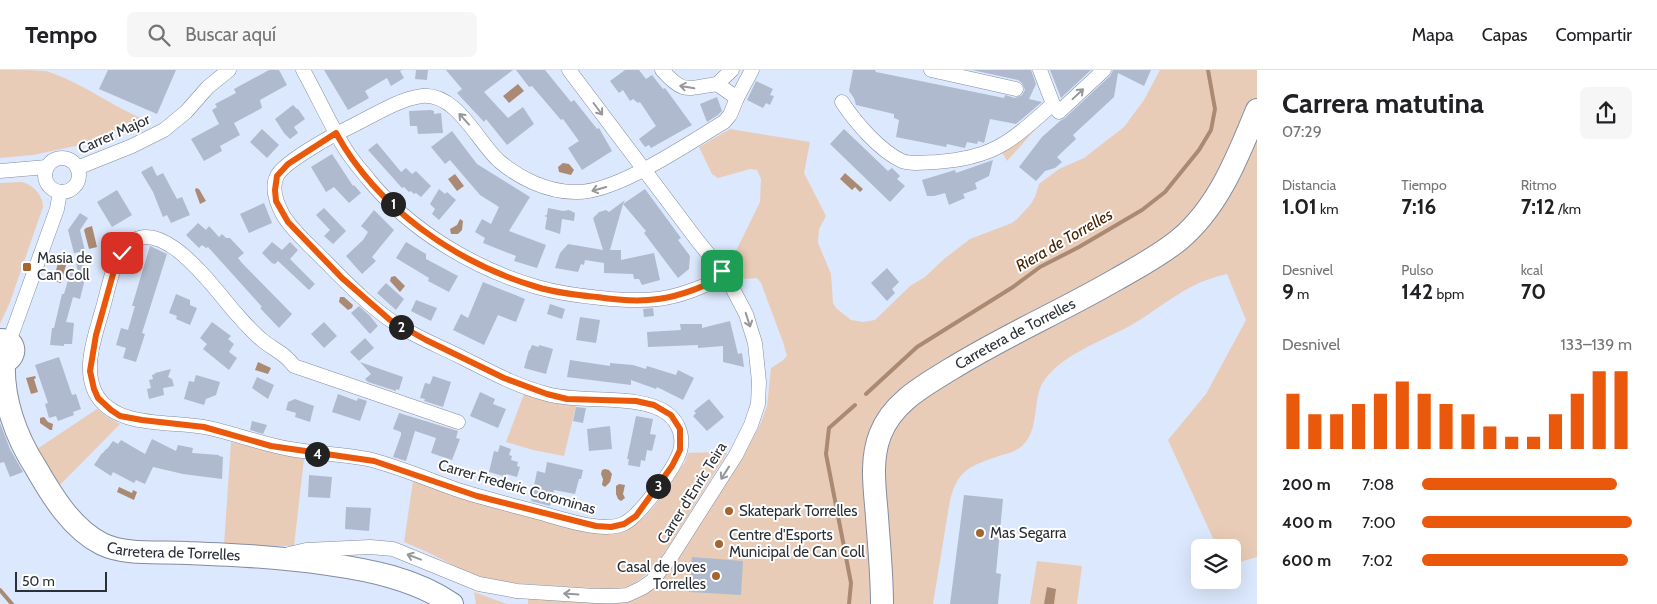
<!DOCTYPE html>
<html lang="es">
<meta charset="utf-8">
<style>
:root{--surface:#fff;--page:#f6f6f6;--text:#202124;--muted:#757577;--line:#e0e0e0;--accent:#ea580c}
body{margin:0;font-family:Cabin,sans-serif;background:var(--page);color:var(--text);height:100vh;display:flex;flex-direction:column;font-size:19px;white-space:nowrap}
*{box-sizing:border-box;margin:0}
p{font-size:16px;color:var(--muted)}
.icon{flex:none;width:28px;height:28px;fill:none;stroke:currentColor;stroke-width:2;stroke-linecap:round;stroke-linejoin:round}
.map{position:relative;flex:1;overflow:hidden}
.side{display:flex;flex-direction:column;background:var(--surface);width:400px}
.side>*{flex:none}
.tools{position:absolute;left:1191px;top:469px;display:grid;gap:10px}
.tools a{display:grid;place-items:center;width:50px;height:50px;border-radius:8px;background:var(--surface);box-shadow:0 5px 20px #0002;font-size:25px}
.scale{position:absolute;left:15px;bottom:12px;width:92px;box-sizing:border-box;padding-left:5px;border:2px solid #2b3037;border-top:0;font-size:14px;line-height:18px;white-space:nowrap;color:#2b3037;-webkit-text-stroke:4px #fff;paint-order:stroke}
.pin{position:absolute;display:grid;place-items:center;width:42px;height:42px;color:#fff;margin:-21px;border-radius:10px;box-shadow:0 2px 8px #0006}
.km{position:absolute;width:25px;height:25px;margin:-12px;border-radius:50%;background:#222;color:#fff;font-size:14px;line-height:25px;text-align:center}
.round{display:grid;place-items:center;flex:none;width:52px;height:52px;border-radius:8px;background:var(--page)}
.head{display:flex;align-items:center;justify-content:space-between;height:85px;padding:0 25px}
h1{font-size:28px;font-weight:800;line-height:38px}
.figures{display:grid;grid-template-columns:repeat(3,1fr);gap:8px;height:85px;padding:5px 25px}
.figures div{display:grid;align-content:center}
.figures b{font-size:21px;font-weight:800}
.figures small{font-size:14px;font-weight:400}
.figures p{font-size:14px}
.chart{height:140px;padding:10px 25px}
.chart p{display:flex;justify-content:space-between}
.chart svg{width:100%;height:90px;margin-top:5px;stroke:var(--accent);stroke-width:6}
ul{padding:0 25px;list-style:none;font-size:16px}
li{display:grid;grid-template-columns:80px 60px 1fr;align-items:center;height:38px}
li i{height:12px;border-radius:6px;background:var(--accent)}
header{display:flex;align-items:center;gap:30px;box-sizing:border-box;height:70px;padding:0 25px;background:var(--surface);border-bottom:1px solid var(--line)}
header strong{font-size:24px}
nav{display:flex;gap:28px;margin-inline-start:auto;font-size:18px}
.search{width:350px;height:45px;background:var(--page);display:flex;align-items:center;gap:12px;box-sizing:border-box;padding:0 18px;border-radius:8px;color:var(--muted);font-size:19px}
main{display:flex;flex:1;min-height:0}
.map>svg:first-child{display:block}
.green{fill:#e9ccb7}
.water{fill:#ab8a73}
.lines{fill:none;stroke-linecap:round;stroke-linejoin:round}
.stream{stroke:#ab8a73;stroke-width:4}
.building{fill:#afbace}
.street-casing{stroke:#838da0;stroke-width:15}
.primary-casing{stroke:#838da0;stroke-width:24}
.street{stroke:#fff;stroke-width:14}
.primary{stroke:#fff;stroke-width:22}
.oneway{stroke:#95989b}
.route-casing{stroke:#fff;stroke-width:10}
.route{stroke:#ea580c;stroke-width:6}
.poi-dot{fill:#a5652f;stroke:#fff;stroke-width:2}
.labels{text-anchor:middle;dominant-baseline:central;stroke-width:4;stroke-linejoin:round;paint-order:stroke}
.street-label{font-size:15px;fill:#2b3037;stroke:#fff}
.poi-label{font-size:15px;fill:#2b3037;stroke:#fff;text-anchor:start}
.water-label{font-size:16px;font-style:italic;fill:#442204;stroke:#fff}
</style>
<header>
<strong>Tempo</strong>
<div class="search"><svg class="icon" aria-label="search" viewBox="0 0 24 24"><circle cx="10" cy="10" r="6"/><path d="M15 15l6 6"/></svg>Buscar aquí</div>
<nav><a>Mapa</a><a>Capas</a><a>Compartir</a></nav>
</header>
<main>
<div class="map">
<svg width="1257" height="534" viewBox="0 0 1257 534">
<rect width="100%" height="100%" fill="#dce8fd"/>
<g class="green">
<path d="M0 0C13 0 35 0 46 1 81 12 110 35 143 49L142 59 123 65 122 60 111 62 112 68 33 85 0 88Z"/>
<path d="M1160 0H1257V487L1233 494 1232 478 1217 477 1168 370 1206 324 1246 250 1227 204C1186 213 1167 234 1133 254 1104 271 1060 284 1042 314 1033 331 1039 360 1023 375 1017 381 1009 383 1002 385 970 396 956 399 949 436L933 534H528V527L610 534 627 532 638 528 656 516 671 498 704 448 734 402 760 355 767 336 771 298 782 291 787 286 783 272 761 213 757 208 744 209C736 202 733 196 734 185L760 132 761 109 757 100 750 99 718 108 712 104 699 77 730 59 810 72 804 103 826 146 819 159 818 173 831 204 833 233 836 238 851 250 863 252 875 250 910 216 925 207 944 189 970 169 1012 153 1017 149 1030 135 1035 127 1039 114 1059 99 1084 88 1124 57 1144 30Z"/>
<path d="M1041 53 1007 91 1001 81Z"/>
<path d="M22 112C33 115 43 125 43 137L10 232 0 254V113Z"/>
<path d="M524 324 552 333 576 336 564 386 533 380 506 372Z"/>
<path d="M97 339 107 347 120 354 59 416 37 379Z"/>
<path d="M231 372 304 389 294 476 224 475Z"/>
<path d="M715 382V383H727L667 479 649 502 634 514 626 517 607 519 495 512 463 500 425 481 404 472 413 411 472 431 613 463C648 458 666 418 685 392L688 383Z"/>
<path d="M1037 491 1082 496 1077 534H1030Z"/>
<path d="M474 522 507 534H476Z"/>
</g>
<g class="water">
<path d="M518 14 524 21 509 33 503 26Z"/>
<path d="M563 93 569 94 574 100 571 105 559 102 558 97Z"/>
<path d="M845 103 863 119 860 122 855 117 852 120 840 109Z"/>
<path d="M455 104 464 116 457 121 448 109Z"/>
<path d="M196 118 199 119 206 131 200 134 195 120Z"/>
<path d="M460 149 463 151 462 160 458 164H451L450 159 457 155Z"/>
<path d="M92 156 97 177 89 179 84 160 86 158Z"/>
<path d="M60 191 65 192 66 195 61 213 53 211 58 193Z"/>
<path d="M395 206 405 216 400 222 390 211 391 207Z"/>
<path d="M340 227H344L353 235 352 238 348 240 339 232Z"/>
<path d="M258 292 271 298 268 304 255 300Z"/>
<path d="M35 306 36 308 34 309 38 322 31 324 26 308Z"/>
<path d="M44 347 48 352 53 354 52 360H50L40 353V348Z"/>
<path d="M605 399 609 400 612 404 610 412 605 417 602 415 603 409 601 404 602 400Z"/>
<path d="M619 414 625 415 623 424 625 428 621 431 618 429 616 424V416Z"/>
<path d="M119 417 132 423 133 420 137 422 134 430 117 422Z"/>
<path d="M1047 517 1056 519 1054 534H1044Z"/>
</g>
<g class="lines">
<g class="stream">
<path d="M866 324 917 277 1013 217 1040 197 1079 177 1142 140 1165 122 1199 80 1211 60 1215 39 1208 0"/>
<path d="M0 520 12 534"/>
<path d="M849 534 851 513 826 384 829 358 855 335"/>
</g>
</g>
<g class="building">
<path d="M108 0H176L157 44 99 19Z"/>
<path d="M269 0H279L287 15 260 30 262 38 234 53 240 65 220 76 222 81 204 91 191 69 219 54 212 40 217 37 215 34 236 23 234 19Z"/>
<path d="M324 0H402L400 1 404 8 391 16 387 8 365 21 369 28 348 40Z"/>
<path d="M416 0H428L427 10 415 9Z"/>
<path d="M446 0H513L484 22 508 48 523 37 534 54 507 75 486 49 484 52 457 23 462 19Z"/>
<path d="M516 0H545L571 32 574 30 597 59 599 58 612 81 582 100 568 78 579 71 563 49 561 50 532 16 529 17Z"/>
<path d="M625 0H639L646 9 652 5 663 19 665 18 692 55 651 78 649 75 645 77 639 69 656 56 640 32 638 33 633 29 630 31 623 20 619 23 610 11Z"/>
<path d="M853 0H875L876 2 1004 28 1005 25 1015 28 1022 25 1025 20 1022 13 1018 10 972 0H1031L1036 14 1029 29 1042 32 1016 54 990 49 984 73 978 71 977 74 967 72 965 78 947 74 946 77 896 67 899 50 894 48V44L856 35 854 28 849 21Z"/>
<path d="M1050 0H1091L1061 28Z"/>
<path d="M1113 0H1151L1144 16 1118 3 1114 27 1073 65 1076 69 1057 87 1062 92 1055 98 1045 101 1036 111 1019 97 1042 67 1060 51 1065 48 1110 6Z"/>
<path d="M756 11 773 19 770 25 774 26 770 35 766 33 763 38 747 30Z"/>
<path d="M717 27 722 41 718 45 707 52 700 34Z"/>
<path d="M293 35 297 39H298L305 49 294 57 298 63 290 69 284 63 275 49Z"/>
<path d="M431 40 434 41V44L441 43 443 63 418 64 417 56H410L409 41Z"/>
<path d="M262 59 279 75 267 88 250 72Z"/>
<path d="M844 59 888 101 892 98 900 106 897 109 905 116 890 132 830 74Z"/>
<path d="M452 61 477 94 530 127 509 161 546 175 537 198 514 191 516 186 483 173 485 168 475 162 482 149 491 154 499 137 480 125 450 90 445 94 431 77Z"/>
<path d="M377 73 401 102 406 98 412 104 416 101 431 116 421 127 416 123 414 124 411 121 409 122 404 117 402 118 368 80Z"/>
<path d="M332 84 353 116 354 115 361 123 349 133 334 117 326 122 311 97Z"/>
<path d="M993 90 989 106 975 113 977 119 963 124 965 128 949 135 945 123 934 126H927L922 110 955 100 956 103Z"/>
<path d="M152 96 157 106 163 103 177 129 182 127 190 145 171 153 167 145 163 147 153 122 141 102Z"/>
<path d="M439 119 445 124 447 122 456 130 439 150 432 144 435 139 430 134Z"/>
<path d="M645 119 681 168 678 170 690 186 689 199 678 208 644 163 646 161 623 134 610 180H621V190L654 183 660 210 642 215 639 209H634L633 204 604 203V193L585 190 584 195 581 194 578 202 555 198 560 183 568 174 603 180 593 148 599 142 606 140 609 142 625 130 623 134Z"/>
<path d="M117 120 132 145 112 157 97 132Z"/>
<path d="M264 133 272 153 249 163 240 144Z"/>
<path d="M324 138 346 161 333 174 324 166 330 160 316 145Z"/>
<path d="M548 138 563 141 569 140 575 143 574 151 562 149 560 164 545 159 547 147 544 146 547 145Z"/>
<path d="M374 140 394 160 372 187 376 191 362 204 346 186 363 170 368 162 361 156Z"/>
<path d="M80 143 88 148 80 160 85 181 74 183 68 160Z"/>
<path d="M198 153 206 160 209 156 219 167 222 164 226 168H230L244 183 238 188 242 193 292 244 279 258 260 238 262 237 208 177 206 178 202 175 199 178 186 165Z"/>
<path d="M272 172 282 180 290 172 298 180 290 189 315 214 309 220 278 191 275 194 272 193 262 183Z"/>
<path d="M406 172 426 184V189L458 206 449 222 428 211 429 208 396 188Z"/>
<path d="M150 176 167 184 142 263 145 264 136 292 123 288 126 278 116 275 121 258 128 260 135 236H132Z"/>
<path d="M76 193 88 197 80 229 73 227 66 252 74 253 72 274H64V276L50 275 52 258H54L62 224H64L71 200 78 202Z"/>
<path d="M887 198 899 212 892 219 895 223 887 231 871 213Z"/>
<path d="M483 212 525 229 516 252 498 245 484 275 453 260 461 244 468 248Z"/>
<path d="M386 213 404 229 396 240 377 223Z"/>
<path d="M176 224 190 230V235L197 238 190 255 176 249 177 246 169 243Z"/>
<path d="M416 230 437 238 431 251 411 241Z"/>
<path d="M550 234 565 239 562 249 547 244Z"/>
<path d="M359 236 370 246 378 256 370 264 351 243Z"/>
<path d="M653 238 654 246 644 247 643 239Z"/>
<path d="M580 247 600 250 596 273 576 270Z"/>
<path d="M730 251 738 284 742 283 744 297 723 292V276L698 278V275L648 277 647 262 681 260 680 254H702V258Z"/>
<path d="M212 252 231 266 228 269 234 274 229 282 237 288 229 300 203 279 207 274 200 268Z"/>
<path d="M324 252 337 266 324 278 311 264Z"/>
<path d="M365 268 374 278 359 291 350 282Z"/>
<path d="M532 275 539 277V275L553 279 546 304 524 298 529 280H530Z"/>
<path d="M59 287 72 325 76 324 81 339 73 342 74 345 58 351 56 346 49 348 45 334 48 333 35 295Z"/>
<path d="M570 290 610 296V293L633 295 646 299 647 296 676 305 678 300 694 308 683 330 657 317 656 319 631 310V315L567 307Z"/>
<path d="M360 292 403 307 399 320 396 319V321L368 312 365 309 371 304Z"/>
<path d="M171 299 168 307 172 309 174 316 163 318 164 325 149 329 147 319 151 318 149 310 153 309 152 305 155 304V303Z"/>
<path d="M196 305 220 312 216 325 206 329 204 335 184 329 189 311 194 312Z"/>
<path d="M433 306 451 312 443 337 424 331 425 329 420 328 425 313 430 314Z"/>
<path d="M257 307 274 315 268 329 252 318Z"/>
<path d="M480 322 495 329 493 334 506 339 498 358 470 346Z"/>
<path d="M338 324 357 331 358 328 367 331 360 351 332 342Z"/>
<path d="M295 329 314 336 310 352 295 347 296 343 286 340 288 332Z"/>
<path d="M709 329 724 347 707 361 693 346 696 343 694 341Z"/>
<path d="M576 337 586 338 583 353 573 351Z"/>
<path d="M399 343 458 361 456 368 460 369 452 390 431 383 436 368 415 361 406 391 393 387 401 365V362L393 359Z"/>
<path d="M636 346 653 349 650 364 656 365 652 381 647 380 645 391 641 390 640 397 628 395 629 389H627Z"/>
<path d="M252 351 267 355 263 364 250 360Z"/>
<path d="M0 353 10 379 23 402 10 407 4 392 0 393Z"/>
<path d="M610 356 612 379 589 381 587 359Z"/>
<path d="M152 369 176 381 178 375 193 378 192 383 219 385V386L223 387 222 409 183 404 153 397 145 414 136 410 134 413 113 402 111 406 94 395 102 383H103L106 379H107L113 371 118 374 121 370 145 384Z"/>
<path d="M500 375 511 379 509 385 512 386 511 390 518 392 517 396 520 397 517 407 506 404V407L489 402 494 381 498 382Z"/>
<path d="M547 392 583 400 581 409H579L575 424 554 420 550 436 531 431 537 401 545 403Z"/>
<path d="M309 405 332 407 330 428 308 427Z"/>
<path d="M964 425 1003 429 996 503 1001 504 998 534H950Z"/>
<path d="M346 437 371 438 369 461 345 459Z"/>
<path d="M692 487 743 491 741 525 689 522Z"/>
</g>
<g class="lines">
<defs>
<g id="street">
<path d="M303 0C317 25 329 52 344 77 351 89 361 100 369 110 411 161 475 199 537 217 558 223 580 226 601 228 619 230 640 231 658 229 682 226 704 216 726 206"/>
<path d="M662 0C684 25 688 18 717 14"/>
<path d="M931 0 1016 19"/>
<path d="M1040 0 1053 34 1059 42 1104 0"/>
<path d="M717 14 737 28 752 0"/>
<path d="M717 14 732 0"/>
<path d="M842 32C855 52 880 81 902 91 912 95 925 92 936 92 995 88 1011 71 1053 34"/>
<circle cx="62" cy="105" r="17"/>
<path d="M77 98 132 76 164 60 186 42 208 17 229 0"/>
<path d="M0 101 47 97"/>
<path d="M9 272 57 139 60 122"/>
<path d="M458 352 294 296C285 283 274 280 262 270 251 261 242 250 233 240 213 217 154 133 122 182 111 199 108 221 102 241 95 266 83 297 95 322 114 360 174 350 209 358 236 364 262 374 290 379 317 384 346 384 372 390 402 398 432 411 461 421 487 429 515 436 541 443 562 449 603 463 623 454 639 447 675 398 680 381 684 367 679 353 668 344 642 323 582 334 547 324 516 316 489 301 461 287 439 276 416 267 396 254 367 235 342 208 318 184 306 172 292 160 283 145 277 134 271 118 277 106 284 92 331 66 346 59 368 49 397 29 422 26 457 23 477 71 499 91 519 108 547 122 575 122 615 124 687 74 724 52L730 45 737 28"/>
<path d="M289 484 306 480 370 477 393 479 479 514 517 521 595 526H616L627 525 642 518 652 511 671 487 736 385 751 355 758 334 759 312 755 273 746 244 726 206 697 170 569 0"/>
</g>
<g id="primary">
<path d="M0 270C13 269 18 282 8 290H0"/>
<path id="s1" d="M4 291C2 329 16 367 36 398 52 426 72 459 102 474 127 486 161 481 188 483 235 485 281 487 327 494 370 500 415 509 452 534"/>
<path id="s2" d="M882 534C882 505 879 476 877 447 875 420 870 391 880 365 892 333 923 316 951 299 1004 266 1062 241 1117 209 1138 197 1161 185 1180 169 1219 136 1238 86 1257 40"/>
</g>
</defs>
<use href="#street" class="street-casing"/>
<use href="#primary" class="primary-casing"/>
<use href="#street" class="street"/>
<use href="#primary" class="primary"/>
</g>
<defs><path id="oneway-shaft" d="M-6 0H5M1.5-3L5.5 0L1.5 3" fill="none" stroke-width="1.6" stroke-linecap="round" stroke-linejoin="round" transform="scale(1.25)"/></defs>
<g class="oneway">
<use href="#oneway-shaft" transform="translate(687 17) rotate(-170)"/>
<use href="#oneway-shaft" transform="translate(1078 24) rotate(-43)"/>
<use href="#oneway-shaft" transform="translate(598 39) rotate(53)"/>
<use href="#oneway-shaft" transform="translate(464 49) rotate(-132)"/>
<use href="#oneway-shaft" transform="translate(599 119) rotate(164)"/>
<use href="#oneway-shaft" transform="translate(748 250) rotate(72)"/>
<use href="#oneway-shaft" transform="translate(725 403) rotate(122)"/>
<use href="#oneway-shaft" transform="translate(414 487) rotate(-159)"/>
<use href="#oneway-shaft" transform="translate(571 524) rotate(-176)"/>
</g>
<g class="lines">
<defs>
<path id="route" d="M122 183 115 197 96 265 90 301 94 319 98 328 111 340 120 346 142 350 204 357 271 376 374 391 477 426 596 456 611 457 624 454 636 446 672 396 680 380V359L671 345 654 335 636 331 567 329 547 324 504 308 426 270 390 250 342 208 288 152 276 131 275 120 277 106 288 94 336 63C377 138 456 193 537 217 556 223 577 225 597 227 617 230 638 232 658 229 682 226 704 216 726 206L722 201"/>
</defs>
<use href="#route" class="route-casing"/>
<use href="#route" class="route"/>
</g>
<g class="poi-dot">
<rect x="22" y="192" width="10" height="10" rx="2.5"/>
<circle cx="729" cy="441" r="5"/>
<circle cx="980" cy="463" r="5"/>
<circle cx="719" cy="474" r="5"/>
<circle cx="716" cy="506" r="5"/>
</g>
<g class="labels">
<g class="street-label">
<text transform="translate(114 64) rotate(-24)">Carrer Major</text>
<text stroke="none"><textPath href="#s2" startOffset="342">Carretera de Torrelles</textPath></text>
<text transform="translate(517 417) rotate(16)">Carrer Frederic Corominas</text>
<text transform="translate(692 423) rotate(-58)">Carrer d'Enric Teira</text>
<text stroke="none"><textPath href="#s1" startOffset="288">Carretera de Torrelles</textPath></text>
</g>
<g class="poi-label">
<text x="37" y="188">Masia de<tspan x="37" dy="17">Can Coll</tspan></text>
<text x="739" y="441">Skatepark Torrelles</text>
<text x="990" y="463">Mas Segarra</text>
<text x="729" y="465">Centre d'Esports<tspan x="729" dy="17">Municipal de Can Coll</tspan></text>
<text x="706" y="497" text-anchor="end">Casal de Joves<tspan x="706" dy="17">Torrelles</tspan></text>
</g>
<g class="water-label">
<text transform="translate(1064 170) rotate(-30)">Riera de Torrelles</text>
</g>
</g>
</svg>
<div class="tools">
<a><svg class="icon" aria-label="layers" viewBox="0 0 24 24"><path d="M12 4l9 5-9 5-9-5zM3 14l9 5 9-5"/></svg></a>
</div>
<div class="scale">50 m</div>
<div class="pin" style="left:722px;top:201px;background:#1e9e55"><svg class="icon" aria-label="arrive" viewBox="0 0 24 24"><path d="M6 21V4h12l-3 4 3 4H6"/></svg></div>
<div class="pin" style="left:122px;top:183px;background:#d93025"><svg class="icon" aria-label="check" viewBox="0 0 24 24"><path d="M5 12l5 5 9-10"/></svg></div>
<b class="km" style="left:393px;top:134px">1</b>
<b class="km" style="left:401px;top:257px">2</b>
<b class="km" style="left:658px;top:416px">3</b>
<b class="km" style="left:317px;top:384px">4</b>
</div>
<section class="side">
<div class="head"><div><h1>Carrera matutina</h1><p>07:29</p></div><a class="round"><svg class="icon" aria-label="share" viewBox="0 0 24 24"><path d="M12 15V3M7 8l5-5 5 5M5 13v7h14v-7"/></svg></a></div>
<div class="figures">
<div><p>Distancia</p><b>1.01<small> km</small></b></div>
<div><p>Tiempo</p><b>7:16</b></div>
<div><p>Ritmo</p><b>7:12<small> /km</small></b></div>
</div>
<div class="figures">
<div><p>Desnivel</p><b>9<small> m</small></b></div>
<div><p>Pulso</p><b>142<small> bpm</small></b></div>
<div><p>kcal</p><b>70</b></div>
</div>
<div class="chart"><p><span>Desnivel</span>133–139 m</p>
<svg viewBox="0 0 160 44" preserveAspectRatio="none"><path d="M5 44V17M15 44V27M25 44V27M35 44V22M45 44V17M55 44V11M65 44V17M75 44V22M85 44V27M95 44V33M105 44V38M115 44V38M125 44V27M135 44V17M145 44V6M155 44V6"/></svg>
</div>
<ul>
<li><b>200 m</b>7:08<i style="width:93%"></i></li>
<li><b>400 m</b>7:00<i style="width:100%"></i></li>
<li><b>600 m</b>7:02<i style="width:98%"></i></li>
</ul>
</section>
</main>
